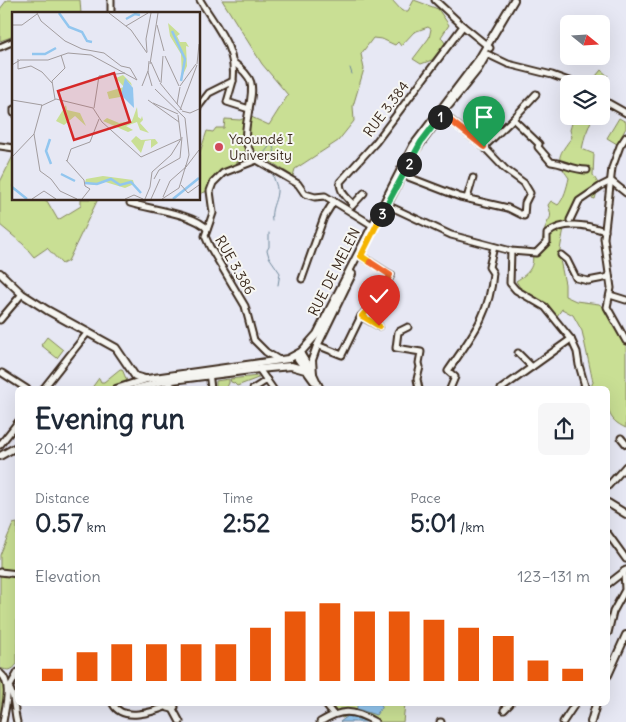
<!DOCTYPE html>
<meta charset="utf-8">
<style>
:root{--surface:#fff;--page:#f6f6f7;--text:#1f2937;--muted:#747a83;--accent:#ea580c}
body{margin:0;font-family:Delius,sans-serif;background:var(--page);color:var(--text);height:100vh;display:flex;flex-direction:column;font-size:19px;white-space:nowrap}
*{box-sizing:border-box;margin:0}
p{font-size:16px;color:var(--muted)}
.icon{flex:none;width:28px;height:28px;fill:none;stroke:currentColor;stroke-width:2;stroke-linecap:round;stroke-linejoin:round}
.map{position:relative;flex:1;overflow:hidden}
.panel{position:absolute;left:15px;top:386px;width:595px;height:320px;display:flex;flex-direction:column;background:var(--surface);border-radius:8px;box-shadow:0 5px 20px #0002}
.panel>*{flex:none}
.needle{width:32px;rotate:108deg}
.fabs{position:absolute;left:560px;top:15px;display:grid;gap:10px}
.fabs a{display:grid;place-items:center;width:50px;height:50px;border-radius:8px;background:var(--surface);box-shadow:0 5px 20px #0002;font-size:25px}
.pin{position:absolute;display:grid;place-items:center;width:42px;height:42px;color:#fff;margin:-51px -21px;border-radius:50% 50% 50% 0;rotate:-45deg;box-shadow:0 0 5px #0007}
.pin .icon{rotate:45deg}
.km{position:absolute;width:25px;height:25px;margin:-12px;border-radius:50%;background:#222;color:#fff;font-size:14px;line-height:25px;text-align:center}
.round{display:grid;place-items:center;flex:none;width:52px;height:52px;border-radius:8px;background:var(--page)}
.head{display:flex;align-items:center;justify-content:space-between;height:85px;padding:0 20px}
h1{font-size:28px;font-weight:800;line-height:38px}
.metrics{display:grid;grid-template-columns:repeat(3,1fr);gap:8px;height:85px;padding:5px 20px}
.metrics div{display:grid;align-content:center}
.metrics b{font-size:25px;font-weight:800}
.metrics small{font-size:14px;font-weight:400}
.metrics p{font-size:14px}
.chart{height:140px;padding:10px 20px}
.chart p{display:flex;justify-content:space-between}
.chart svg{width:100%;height:90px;margin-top:5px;stroke:var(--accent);stroke-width:6}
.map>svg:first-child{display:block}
.green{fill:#c9df94;stroke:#828459}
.water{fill:#92c6ef;stroke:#6f889b}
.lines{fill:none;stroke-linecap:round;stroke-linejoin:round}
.stream{stroke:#6f889b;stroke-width:1}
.minor-casing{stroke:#3b2a1e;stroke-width:9}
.major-casing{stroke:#3b2a1e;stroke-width:10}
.minor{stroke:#f6f6f2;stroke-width:5}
.major{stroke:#f6f6f2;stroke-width:6}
.split-1-casing{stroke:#fff;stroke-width:10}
.split-2-casing{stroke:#fff;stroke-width:10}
.split-3-casing{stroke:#fff;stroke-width:10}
.split-4-casing{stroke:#fff;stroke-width:10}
.split-5-casing{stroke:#fff;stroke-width:10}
.split-6-casing{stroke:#fff;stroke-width:10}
.split-1{stroke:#f0652b;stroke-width:6}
.split-2{stroke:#22a559;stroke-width:6}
.split-3{stroke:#22a559;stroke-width:6}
.split-4{stroke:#f5b400;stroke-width:6}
.split-5{stroke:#f0652b;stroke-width:6}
.split-6{stroke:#f5b400;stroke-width:6}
.poi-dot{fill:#d1495b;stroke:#f6f6f2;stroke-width:2}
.labels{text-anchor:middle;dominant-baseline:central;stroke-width:4;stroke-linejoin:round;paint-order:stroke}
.street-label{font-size:14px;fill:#3b2a1e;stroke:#f6f6f2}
.poi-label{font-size:14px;fill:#3b2a1e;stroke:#f6f6f2;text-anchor:start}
.inset-river{fill:none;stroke:#92c6ef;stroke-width:2.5}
.inset-road{fill:none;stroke:#a29c9e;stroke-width:1}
.view{fill:#d62828;fill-opacity:0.15;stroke:#d62828;stroke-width:2.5}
.inset-edge{fill:none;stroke:#3b2a1e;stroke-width:2.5}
</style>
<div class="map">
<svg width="626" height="722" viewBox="0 0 626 722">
<rect width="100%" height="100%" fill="#e7e8f4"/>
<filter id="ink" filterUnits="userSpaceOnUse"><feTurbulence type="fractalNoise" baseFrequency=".02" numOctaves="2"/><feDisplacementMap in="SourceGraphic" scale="10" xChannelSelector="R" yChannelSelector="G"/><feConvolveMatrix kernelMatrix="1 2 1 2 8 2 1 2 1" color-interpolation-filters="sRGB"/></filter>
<g filter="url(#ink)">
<g class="green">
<path d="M7 0H80L81 14H14V36L0 41V9Z"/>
<path d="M222 0H392L402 11H408L414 0 438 9 449 25 441 37 445 43 432 60 421 64 413 59 429 38 431 29 428 27 414 32 401 46 398 42 395 45 382 39 373 38 361 54 364 69 353 106 354 121 338 141 295 169 293 176C284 171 265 156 255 156 248 155 219 172 214 177 210 181 210 187 208 191L199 194V155L207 131 213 132 216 128H224L225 119 240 120 249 116 269 125 288 95 262 64Z"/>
<path d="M601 70 608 76 601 86V84H597L600 78 596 76Z"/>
<path d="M574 116H593L585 136 582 149 594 154 593 175 599 185 595 199 585 196 580 200 572 221 564 228 559 255 565 284V296L576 301 599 304 605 308 626 342V428C606 419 608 409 608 389H590L593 382 582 331 573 315 562 309 557 316 545 304 521 289 516 281C529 273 535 267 532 251L541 246C543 240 543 234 545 229 548 216 554 221 548 205L551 201 558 205C564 199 567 187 569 178 554 158 559 155 572 137L570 130Z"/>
<path d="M619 118 626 122V128L617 144 607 138Z"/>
<path d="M14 154V199H40L47 201 58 220 81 206V199H98L68 261 62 264 47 248 34 257 23 244 0 225V182Z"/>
<path d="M47 337 63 350 57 358 41 345Z"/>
<path d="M120 369H122L127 381 107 389H91L99 378 101 382H104Z"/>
<path d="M258 376V378L237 386 234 383 231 382 230 379Z"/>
<path d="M229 379V383L226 389H216V381Z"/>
<path d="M17 523V664C12 671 8 671 0 668V555L13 524Z"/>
<path d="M0 673C11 686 5 707 3 722H0Z"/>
<path d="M331 704H405L403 722H369L348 716 342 718Z"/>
</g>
<g class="water">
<path d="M357 704H382L381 708 376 715 357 709Z"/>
<path d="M348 716 369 722H340Z"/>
</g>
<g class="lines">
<g class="stream">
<path d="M350 68 352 74"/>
<path d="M264 153 272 143 276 157"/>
<path d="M272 221C270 208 276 203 277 192 278 184 272 179 273 171"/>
<path d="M269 233V247L267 250 269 257 280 273 278 285"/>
</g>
<defs>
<g id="minor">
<path d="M200 0C216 27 237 48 233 81"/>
<path d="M435 0 463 26 490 48"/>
<path d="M111 14V0"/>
<path d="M0 47 14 41"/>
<path d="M487 54 508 64 552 75 577 84"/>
<path d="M233 62C254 78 254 84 249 109"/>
<path d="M601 99 626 113"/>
<path d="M199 106 209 93 233 81 227 102 249 109C246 131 240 142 257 160L223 173 213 183 210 191 213 213 205 236 210 247 245 306 254 340 266 352 279 360"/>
<path d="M14 109V113"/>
<path d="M513 119 536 94"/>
<path d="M626 137 620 146 612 168 604 238 611 288 607 307 626 341"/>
<path d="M0 146 14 148"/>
<path d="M484 147 513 119 539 144 538 147 551 162C564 163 572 170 587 170"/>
<path d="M257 160 298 184 305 194 315 197 325 196 372 225"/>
<path d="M403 175 460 197 508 208 524 216 525 203 530 193 524 183 505 169 484 147 443 114"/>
<path d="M467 198 473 178"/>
<path d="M130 203C149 209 196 214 207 229"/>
<path d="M353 204C346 197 340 192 340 182L376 142 463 26"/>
<path d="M387 205 451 235 511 251 536 253 547 242V234C563 220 587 225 605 231"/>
<path d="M352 206 364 193"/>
<path d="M570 220 579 201 601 186 611 181 626 193"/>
<path d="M511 251 510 283 516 290 545 307 571 339 577 352 579 365 585 386 582 389"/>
<path d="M561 255 567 260 576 278 588 281 609 277"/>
<path d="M302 279 324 217 334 201"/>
<path d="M610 295 626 300"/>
<path d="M361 316 379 326"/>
<path d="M0 320 22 294"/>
<path d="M408 327 398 332 396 348 421 352 419 363 420 367 417 379 419 389"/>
<path d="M317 345 342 355 361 316 379 297 391 275 361 256"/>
<path d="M518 353 532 367"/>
<path d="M259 369 273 389"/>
<path d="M209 372 211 389"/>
<path d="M2 373 27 389"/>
<path d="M165 381 177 389"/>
<path d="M43 389 88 332"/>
<path d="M253 389 267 380"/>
<path d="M450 389 455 377 448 371C471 337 490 315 493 273L489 267 494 247"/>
<path d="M501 389 571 339"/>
<path d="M621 438 626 444"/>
<path d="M0 445 18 422"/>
<path d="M608 486 626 466"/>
<path d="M608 534 626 559"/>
<path d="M0 572 18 574"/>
<path d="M608 584 626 570"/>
<path d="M608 633 613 612 625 590 624 571"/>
<path d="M0 673C13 683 5 708 3 722"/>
<path d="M9 688C15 695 14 712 17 722"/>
<path d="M8 690 18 672"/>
<path d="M113 704C122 722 153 712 168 706"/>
<path d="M325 704 333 714"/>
<path d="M168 705V708L172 709 175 707 174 704"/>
<path d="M173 709 180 722"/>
<path d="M504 710 510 704"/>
<path d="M320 722C341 709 353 709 375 722"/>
<path d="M440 722H441"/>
<path d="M563 722 575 704"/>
</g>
<g id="major">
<path d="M449 105 478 69 485 57"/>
<path d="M387 205 415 151 443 113"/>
<path d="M0 273 22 294 47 310 116 348 135 376 145 379"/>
<path d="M300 353 313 374 320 389"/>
<path d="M296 356 314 381"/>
<path d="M313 374 312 360 317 346 352 274"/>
<path d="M116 389 147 379 288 359 301 352 317 334 413 146 479 59 514 0"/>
<path d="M135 389 165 381 259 369 291 366 305 370"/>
<path d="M0 456 18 446"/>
<path d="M608 503 626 514"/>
<path d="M608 675 626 635"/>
<path d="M591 722 596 704"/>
</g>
</defs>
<use href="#minor" class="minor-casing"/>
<use href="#major" class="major-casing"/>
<use href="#minor" class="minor"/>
<use href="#major" class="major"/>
</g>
</g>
<g class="lines" filter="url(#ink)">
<defs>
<path id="split-1" d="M440 117 442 114 484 147"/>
<path id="split-2" d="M409 164 421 142 440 117"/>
<path id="split-3" d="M382 214 409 164"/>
<path id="split-4" d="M370 262 361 256 382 214"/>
<path id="split-5" d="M370 262 390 275 379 297 374 303"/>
<path id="split-6" d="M374 303 362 316 379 326"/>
</defs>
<use href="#split-1" class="split-1-casing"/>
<use href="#split-2" class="split-2-casing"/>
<use href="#split-3" class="split-3-casing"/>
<use href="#split-4" class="split-4-casing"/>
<use href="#split-5" class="split-5-casing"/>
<use href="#split-6" class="split-6-casing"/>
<use href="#split-1" class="split-1"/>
<use href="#split-2" class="split-2"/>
<use href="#split-3" class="split-3"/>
<use href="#split-4" class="split-4"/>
<use href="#split-5" class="split-5"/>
<use href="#split-6" class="split-6"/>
</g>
<circle class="poi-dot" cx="219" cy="147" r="5"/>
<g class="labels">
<g class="street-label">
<text transform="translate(386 109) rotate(-53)">RUE 3.384</text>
<text transform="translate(235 265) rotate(60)">RUE 3.386</text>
<text transform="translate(334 272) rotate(-63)">RUE DE MELEN</text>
</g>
<g class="poi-label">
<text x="229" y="139">Yaoundé I<tspan x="229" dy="16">University</tspan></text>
</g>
</g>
<g transform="translate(12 12)">
<rect width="188" height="188" fill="#e7e8f4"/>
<path d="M156 11 168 22 165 24 168 30H174L177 35 174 34 175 54 170 65 169 42 158 24ZM111 63 119 71 121 77V82L120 74 113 67V75L108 85 97 87 95 80 112 75 104 66ZM54 93 55 98 68 101 74 114 63 104 52 113 44 109ZM125 95 126 105 129 107 130 104 131 108 128 111 137 121 128 118 125 110 114 114 121 118 116 120 91 109 95 106 107 111 120 109ZM124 124 129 128 143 127 146 131 139 136V128L133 129 129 141 119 129ZM91 164 121 168 122 172 113 176 90 169 82 173 73 171 74 167Z" fill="#c9df94"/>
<path d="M113 66 121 76 122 96 109 83Z" fill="#92c6ef"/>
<path class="inset-river" d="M47 1 57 15 70 20 75 29 80 30M114 7 123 2 128 3M160 19 173 47 169 69M20 42H33L44 36M38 127 34 139 39 152M49 162 63 169M73 171 85 172 99 167 108 173 119 170 129 181M0 175 15 187M161 187 187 166"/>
<path class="inset-road" d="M25 1 29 9 53 29 70 37 92 41 109 54 118 56 125 68M97 1 119 18 135 41M0 13H10L25 2M145 13 152 39M114 14 136 1M135 40 134 27 139 1M153 44 167 74M6 47V57L19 54 30 60 40 71M137 49 136 60 140 74M139 50 148 70M138 52 146 1M185 52 187 32M0 53 8 48H36L56 41 79 43 125 68M148 71 170 98M149 71 151 44M130 74 136 59M168 74 184 52M143 77 173 106 177 143 173 157M43 87 40 69 53 56 49 43M0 88 30 93M136 88 167 110M141 91 166 102M165 92 168 75M29 94 44 87 81 96 90 110 129 145 169 127M82 96 87 64 113 61M168 98 185 53M170 99 178 101 187 97M22 122 28 159 39 167 48 179 65 187M0 145 22 122 30 93M54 148 72 168 73 174 78 177 70 187M55 149 59 137 78 130 87 107M174 155 187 138M142 167 147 158 168 146 170 125M158 169 175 154M169 173 176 181 187 173M151 185 158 169M20 187 32 179 44 187M113 187 122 183 131 187M133 187 138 175 140 160 159 143 169 127 166 103M139 187 148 167M150 187 167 176 174 153"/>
<path class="view" d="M102 61 118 110 62 128 46 79Z"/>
<rect width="188" height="188" class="inset-edge"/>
</g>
</svg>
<div class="fabs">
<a><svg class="needle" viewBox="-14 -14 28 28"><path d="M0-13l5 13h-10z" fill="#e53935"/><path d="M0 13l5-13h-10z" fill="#747a83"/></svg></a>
<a><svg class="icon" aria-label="layers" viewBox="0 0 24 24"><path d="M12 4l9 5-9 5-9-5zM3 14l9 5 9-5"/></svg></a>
</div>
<div class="pin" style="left:484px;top:147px;background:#1e9e55"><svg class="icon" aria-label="arrive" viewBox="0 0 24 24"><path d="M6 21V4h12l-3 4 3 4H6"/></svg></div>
<div class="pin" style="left:379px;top:326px;background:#d93025"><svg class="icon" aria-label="check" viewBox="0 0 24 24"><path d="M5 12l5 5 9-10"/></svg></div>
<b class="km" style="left:440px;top:117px">1</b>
<b class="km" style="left:409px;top:164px">2</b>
<b class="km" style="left:382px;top:214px">3</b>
<section class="panel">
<div class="head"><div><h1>Evening run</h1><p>20:41</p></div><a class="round"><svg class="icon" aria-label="share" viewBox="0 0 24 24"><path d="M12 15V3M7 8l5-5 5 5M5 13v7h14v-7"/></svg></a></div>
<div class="metrics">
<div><p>Distance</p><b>0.57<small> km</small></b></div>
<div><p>Time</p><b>2:52</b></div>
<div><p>Pace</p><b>5:01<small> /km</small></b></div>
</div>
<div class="chart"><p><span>Elevation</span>123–131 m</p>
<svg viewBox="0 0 160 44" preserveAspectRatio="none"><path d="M5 44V38M15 44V30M25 44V26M35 44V26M45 44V26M55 44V26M65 44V18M75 44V10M85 44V6M95 44V10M105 44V10M115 44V14M125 44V18M135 44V22M145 44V34M155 44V38"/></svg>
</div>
</section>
</div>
